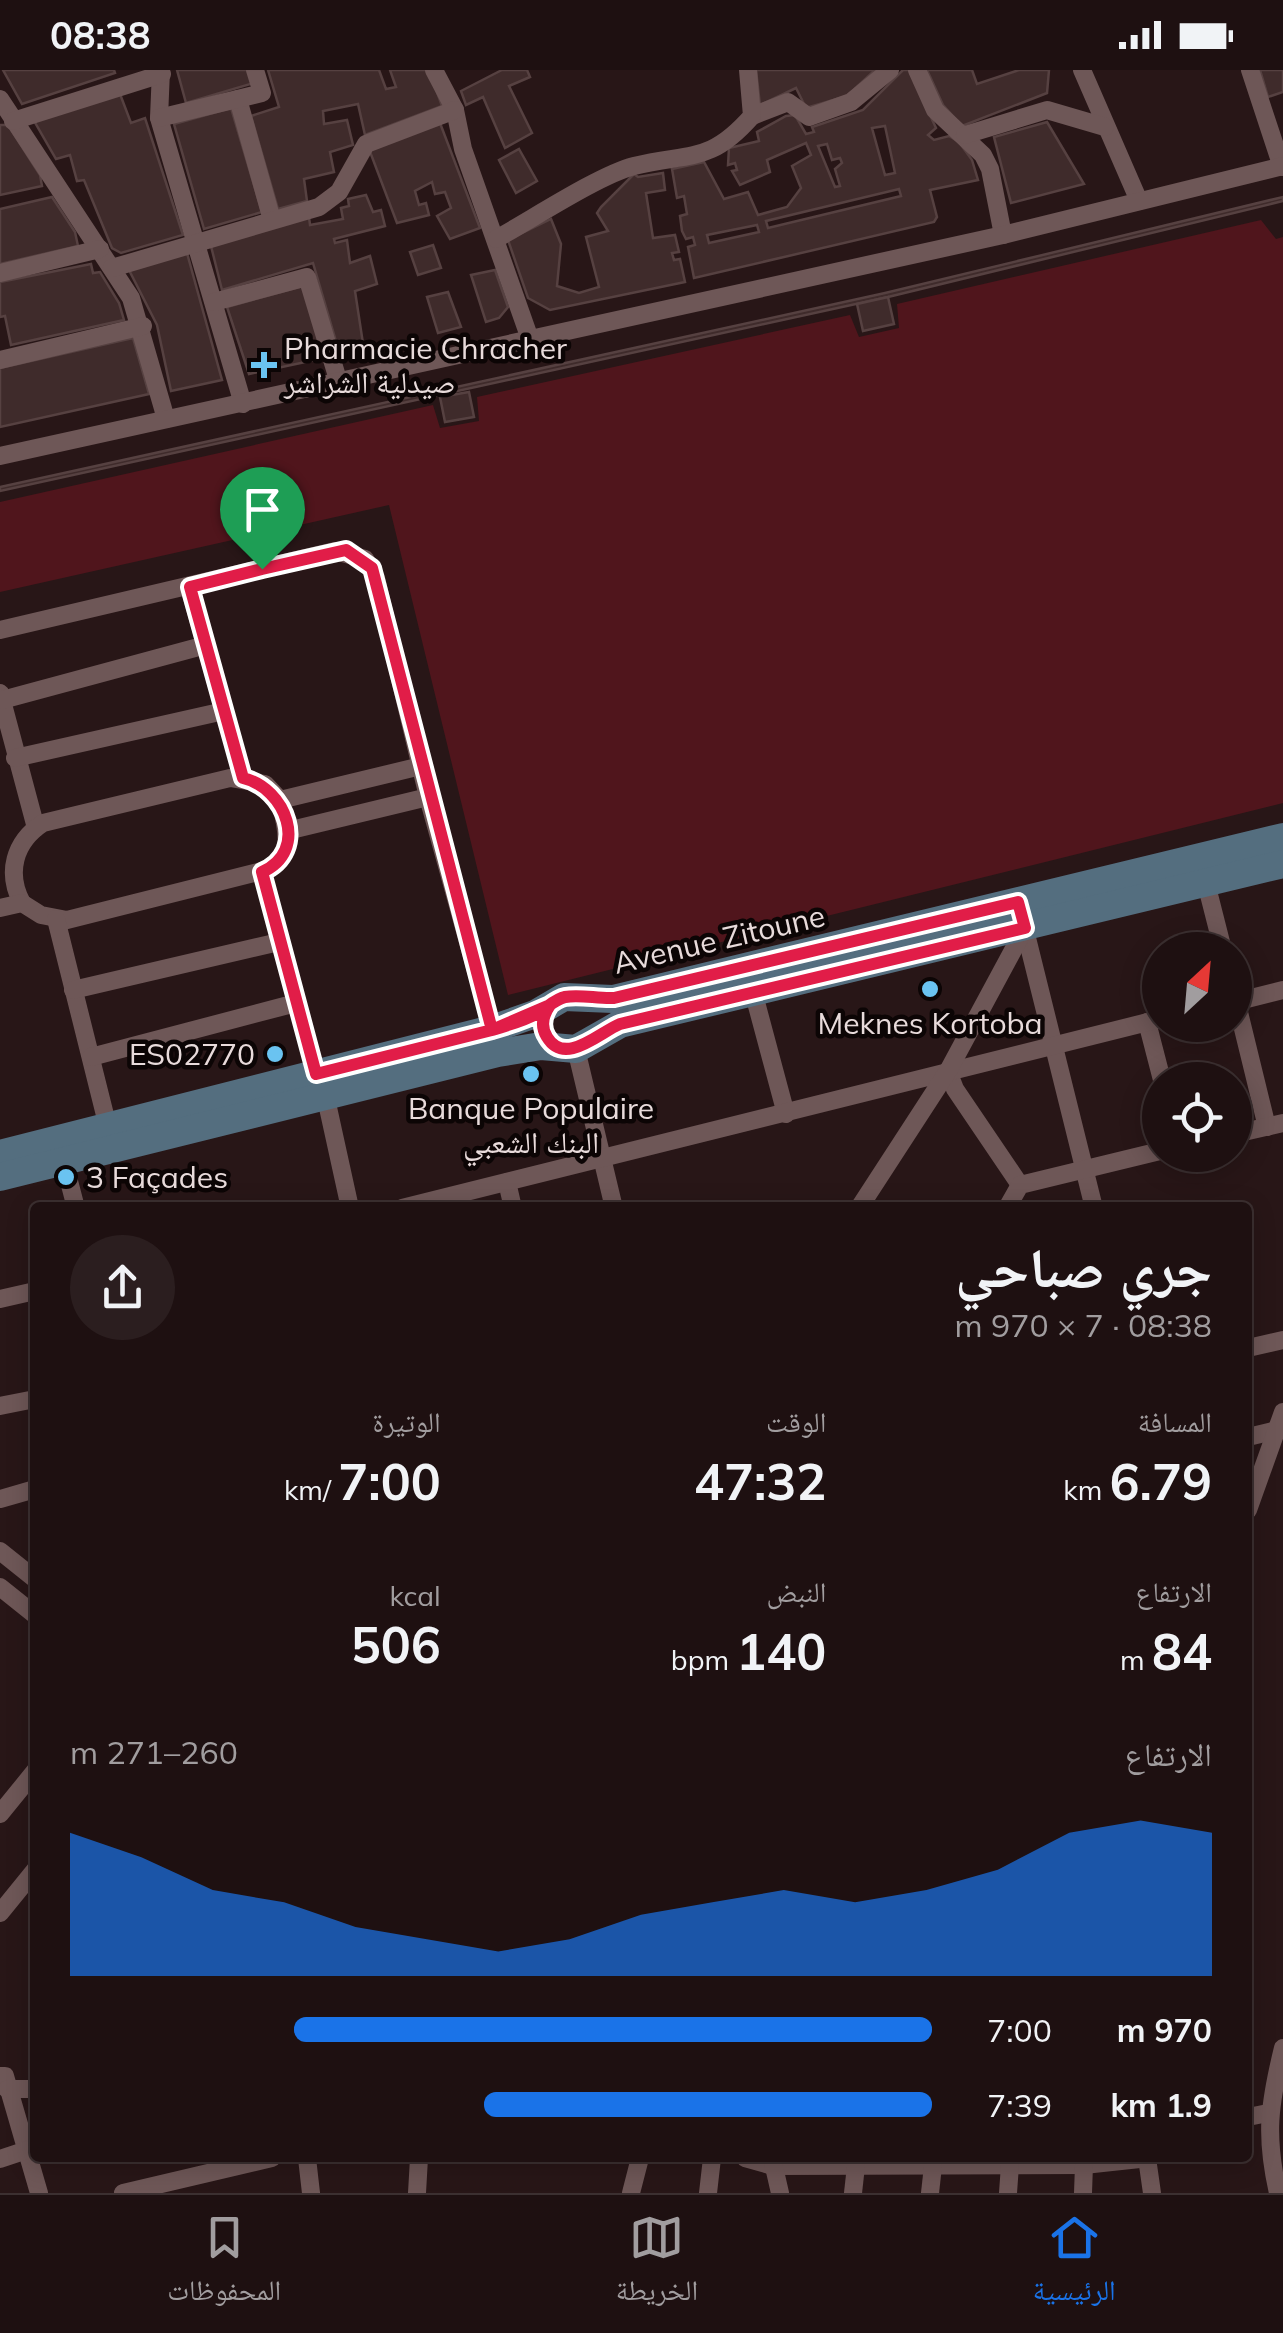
<!DOCTYPE html>
<html lang="ar">
<meta charset="utf-8">
<style>
:root{--surface:#1e1011;--page:#2b1e1f;--text:#f1f3f6;--muted:#a19d9f;--line:#3c3031;--accent:#1a73e8}
body{margin:0;font-family:Mulish,"Noto Naskh Arabic",sans-serif;background:var(--page);color:var(--text);direction:rtl;height:100vh;display:flex;flex-direction:column;font-size:38px;white-space:nowrap}
*{box-sizing:border-box;margin:0}
p{font-size:32px;color:var(--muted)}
.icon{flex:none;width:55px;height:55px;fill:none;stroke:currentColor;stroke-width:2;stroke-linecap:round;stroke-linejoin:round}
.map{position:relative;flex:1;overflow:hidden;direction:ltr}
.panel{position:absolute;left:30px;top:1132px;width:1222px;height:960px;display:flex;flex-direction:column;background:var(--surface);border-radius:10px;box-shadow:0 5px 25px #0003,0 0 0 2px var(--line);direction:rtl}
.panel>*{flex:none}
.needle{width:65px;rotate:26deg}
.buttons{position:absolute;left:1142px;top:862px;display:grid;gap:20px}
.buttons a{display:grid;place-items:center;width:110px;height:110px;border-radius:50%;background:var(--surface);box-shadow:0 5px 25px #0003,0 0 0 2px var(--line);font-size:50px}
.pin{position:absolute;display:grid;place-items:center;width:85px;height:85px;color:#fff;margin:-102px -42px;border-radius:50% 50% 50% 0;rotate:-45deg;box-shadow:0 0 10px #0007}
.pin .icon{rotate:45deg}
.round{display:grid;place-items:center;flex:none;width:105px;height:105px;border-radius:52px;background:var(--page)}
.headline{display:flex;align-items:center;justify-content:space-between;height:170px;padding:0 40px}
h1{font-size:55px;font-weight:700;line-height:75px}
.metrics{display:grid;grid-template-columns:repeat(3,1fr);gap:15px;height:170px;padding:10px 40px}
.metrics div{display:grid;align-content:center}
.metrics b{font-size:50px;font-weight:700}
.metrics small{font-size:28px;font-weight:400}
.metrics p{font-size:28px}
.chart{height:280px;padding:20px 40px}
.chart p{display:flex;justify-content:space-between}
.chart svg{width:100%;height:180px;margin-top:10px;fill:var(--accent);opacity:.7}
ul{padding:0 40px;list-style:none;font-size:32px}
li{display:grid;grid-template-columns:160px 120px 1fr;align-items:center;height:75px}
li i{height:25px;border-radius:12px;background:var(--accent)}
.status{display:flex;justify-content:space-between;align-items:center;height:70px;padding:0 50px;background:var(--surface);direction:ltr}
.status svg{height:28px;fill:currentColor}
.tabs{display:flex;justify-content:space-around;align-items:center;height:140px;border-top:2px solid var(--line);background:var(--surface);font-size:28px;color:var(--muted)}
.tabs a{display:grid;justify-items:center;gap:5px}
.tabs .on{color:var(--accent)}
.map>svg:first-child{display:block}
.green{fill:#50151c}
.building{fill:#3f2b2b;stroke:#564141;stroke-width:2.5;fill-rule:evenodd}
.lines{fill:none;stroke-linecap:round;stroke-linejoin:round}
.minor{stroke:#6e5757;stroke-width:18}
.secondary{stroke:#546e7f;stroke-width:28}
.route-casing{stroke:#fff;stroke-width:20}
.route{stroke:#e11d48;stroke-width:12}
.poi-dot{fill:#6ac3f1;stroke:#0c0505;stroke-width:4}
.labels{text-anchor:middle;dominant-baseline:central;stroke-width:9;stroke-linejoin:round;paint-order:stroke}
.poi-label{font-size:30px;fill:#e8dbdb;stroke:#0c0505;text-anchor:start}
.street-label{font-size:30px;fill:#e8dbdb;stroke:#0c0505}
</style>
<div class="status"><b>08:38</b><svg viewBox="0 0 49 12"><path d="M0 12V9h3v3zM5 12V6h3v6zM10 12V3h3v9zM15 12V0h3v12zM26 1h20v11H26zM47 4h2v5h-2z"/></svg></div>
<div class="map">
<svg width="1283" height="2123" viewBox="0 0 1283 2123">
<rect width="100%" height="100%" fill="#281617"/>
<path class="green" d="M1261 150 1276 169 1283 167V733L508 925 389 435 0 522V432L433 335 440 358 479 351 477 327 850 245 859 267 899 258 897 234Z"/>
<g class="building">
<path d="M3 0H114L115 3 22 34Z"/>
<path d="M177 0H250L254 13 186 33Z"/>
<path d="M268 0H379L386 19 396 17 390 0H429L442 36 365 65 358 34 323 41 324 54 347 50 353 75 330 82 334 102 304 109 307 131 278 139 251 46 279 37Z"/>
<path d="M502 0H527L530 7 509 16 532 63 505 78 483 27 466 35 461 21Z"/>
<path d="M756 0H875L847 26 806 38 796 18 760 35Z"/>
<path d="M903 0H909L936 58 928 65 934 70 949 66 959 72 972 90 978 110 930 120 937 147 934 152 694 208 688 177 695 175 693 167 686 169 682 161 680 146 687 144 684 126 677 128 672 99 704 92 724 129 748 122 758 145 787 137 801 118 792 96 811 85 806 73 767 90 770 102 740 115 732 101 737 100 735 93 728 95 729 78 759 71 757 62 786 46 795 45 806 64 814 62 812 57 863 40ZM885 56 895 103 885 105 872 58ZM827 74 832 90 840 88 842 93 835 99 840 116 835 117 818 76ZM899 119 901 126 768 158 766 151ZM757 155 759 162 709 173 707 165Z"/>
<path d="M927 0H972L977 14 1019 0H1049L1047 23 962 56 943 35Z"/>
<path d="M1260 0H1283V22L1268 27Z"/>
<path d="M120 24 131 53 145 48 183 165 121 183 112 178 84 110 77 111 70 85 56 89 33 49Z"/>
<path d="M231 38 262 142 204 159 174 54Z"/>
<path d="M1047 52 1084 114 1011 133 994 67Z"/>
<path d="M440 53 480 158 450 169 437 146 451 138 445 122 435 124 432 112 415 121 419 135 426 133 429 145 397 153 369 79Z"/>
<path d="M0 55H8L40 105 42 116 0 125Z"/>
<path d="M519 79 537 111 516 123 499 90Z"/>
<path d="M663 103 665 120 646 123 653 168 675 165 679 182 672 183 674 190 680 189 685 212 550 240 528 228 508 170 551 149 561 174 557 216 579 223 599 217 586 167 608 161 597 143 601 137 634 104 638 107Z"/>
<path d="M366 125 373 142 381 140 385 156 334 169 335 173 347 170 350 193 370 186 377 214 355 221 364 280 340 285 313 193 222 220 211 176 309 147 310 155 343 149 341 138 349 136 348 129Z"/>
<path d="M52 127 75 162 78 176 0 194V139Z"/>
<path d="M1283 127V131L888 227 0 421V417L885 223Z"/>
<path d="M433 175 441 198 418 205 410 182Z"/>
<path d="M187 183 222 310 171 321 157 255 129 200Z"/>
<path d="M91 194 93 203 100 202 119 233 124 250 11 275 5 246 0 247V212Z"/>
<path d="M495 200 508 237 499 248 486 252 471 205Z"/>
<path d="M303 216 324 288 249 304 227 237Z"/>
<path d="M448 222 461 257 438 263 427 227Z"/>
<path d="M888 227 894 254 863 261 857 234Z"/>
<path d="M133 268 149 324 0 357V298Z"/>
<path d="M469 322 474 347 445 352 440 327Z"/>
</g>
<g class="lines">
<g class="minor">
<path d="M161 0 159 48 243 334"/>
<path d="M434 0 455 40 463 79 530 269"/>
<path d="M917 0 935 40 983 85 990 99 1003 165"/>
<path d="M1082 0 1139 131"/>
<path d="M1250 0 1282 97"/>
<path d="M0 29 131 228 166 349"/>
<path d="M238 29 272 150"/>
<path d="M752 46 788 32 809 47 851 32 890 0"/>
<path d="M159 48 262 23 255 0"/>
<path d="M13 51 162 4"/>
<path d="M965 65 1047 40 1105 57"/>
<path d="M496 169C531 150 599 105 634 96 689 82 709 95 752 46L748 0"/>
<path d="M112 198 319 137 339 122 366 74 455 40"/>
<path d="M0 203 100 179"/>
<path d="M214 232 307 207 339 313"/>
<path d="M0 290 143 256"/>
<path d="M0 386 1003 165 1283 96"/>
<path d="M189 517 243 708"/>
<path d="M0 560 335 481 365 489 376 508 428 727 492 959"/>
<path d="M0 623 36 758"/>
<path d="M2 630 206 575"/>
<path d="M15 688 224 641"/>
<path d="M287 761 428 727"/>
<path d="M262 801 316 1004"/>
<path d="M1206 813 1223 880"/>
<path d="M22 833C6 803 14 772 43 753L230 708 265 714 280 730"/>
<path d="M0 838 22 833 41 845 67 850 262 801C296 788 287 760 280 730L421 696"/>
<path d="M56 849 108 1057"/>
<path d="M1024 856 1094 1138"/>
<path d="M73 920 279 872"/>
<path d="M753 921 786 1044"/>
<path d="M1235 926 1267 1057"/>
<path d="M1235 932 1283 920"/>
<path d="M1147 952 1162 1010"/>
<path d="M576 979 614 1138"/>
<path d="M91 987 296 933"/>
<path d="M948 1001 955 1019 1020 1115"/>
<path d="M325 1024 350 1138"/>
<path d="M1235 1064 1283 1053"/>
<path d="M64 1092 76 1138"/>
<path d="M507 1112 513 1138"/>
<path d="M402 1138 1160 949"/>
<path d="M859 1138 948 1001 1025 858"/>
<path d="M1007 1138 1020 1115 1160 1081"/>
<path d="M0 1229 35 1221"/>
<path d="M1248 1278 1283 1270"/>
<path d="M0 1336 35 1329"/>
<path d="M1248 1367 1277 1360"/>
<path d="M0 1429 35 1419"/>
<path d="M1248 1440 1283 1342"/>
<path d="M0 1481 35 1509"/>
<path d="M0 1517 35 1545"/>
<path d="M0 1744 35 1701"/>
<path d="M0 1843 35 1800"/>
<path d="M0 2006H5L39 2123"/>
<path d="M7 2019H35"/>
<path d="M1248 2047 1268 2043"/>
<path d="M307 2088 311 2123"/>
<path d="M745 2088 773 2096 1084 2095 1149 2088"/>
<path d="M772 2088 780 2123"/>
<path d="M1147 2088 1152 2123"/>
<path d="M0 2089 33 2078"/>
<path d="M123 2123 272 2088"/>
<path d="M417 2123 419 2088"/>
<path d="M631 2123 640 2088"/>
<path d="M708 2123 712 2088"/>
<path d="M853 2123 856 2096"/>
<path d="M930 2123 933 2096"/>
<path d="M1008 2123 1010 2095"/>
<path d="M1083 2123 1084 2095"/>
<path d="M1278 2123C1265 2066 1269 2035 1283 1978"/>
</g>
<g class="secondary">
<path d="M0 1084 492 959 535 944 564 927 613 929 1283 767"/>
<path d="M0 1107 498 983 541 976 576 979 620 954 1283 794"/>
</g>
</g>
<g class="lines">
<defs>
<path id="route" d="M262 499 346 480 372 498 492 960 550 935C543 945 540 956 547 967 565 997 600 962 620 954L1025 858 1018 832 614 928C598 929 580 924 565 927 555 929 547 938 538 943 524 951 508 955 492 960L316 1004 262 802C310 781 286 718 243 708L190 517 262 499"/>
</defs>
<use href="#route" class="route-casing"/>
<use href="#route" class="route"/>
</g>
<g class="poi-dot">
<path d="M259 280h10v10h10v10h-10v10h-10v-10h-10v-10h10z"/>
<circle cx="930" cy="919" r="10"/>
<circle cx="275" cy="984" r="10"/>
<circle cx="531" cy="1004" r="10"/>
<circle cx="66" cy="1107" r="10"/>
</g>
<g class="labels">
<g class="poi-label">
<text x="284" y="278">Pharmacie Chracher<tspan x="284" dy="34">صيدلية الشراشر</tspan></text>
<text x="930" y="953" text-anchor="middle">Meknes Kortoba</text>
<text x="255" y="984" text-anchor="end">ES02770</text>
<text x="531" y="1038" text-anchor="middle">Banque Populaire<tspan x="531" dy="34">البنك الشعبي</tspan></text>
<text x="86" y="1107">3 Façades</text>
</g>
<g class="street-label">
<text transform="translate(719 869) rotate(-13)">Avenue Zitoune</text>
</g>
</g>
</svg>
<div class="buttons">
<a><svg class="needle" viewBox="-14 -14 28 28"><path d="M0-13l5 13h-10z" fill="#e53935"/><path d="M0 13l5-13h-10z" fill="#a19d9f"/></svg></a>
<a><svg class="icon" aria-label="locate" viewBox="0 0 24 24"><circle cx="12" cy="12" r="6"/><path d="M12 2v4M12 18v4M2 12h4M18 12h4"/></svg></a>
</div>
<div class="pin" style="left:262px;top:499px;background:#1e9e55"><svg class="icon" aria-label="arrive" viewBox="0 0 24 24"><path d="M6 21V4h12l-3 4 3 4H6"/></svg></div>
<section class="panel">
<div class="headline"><div><h1>جري صباحي</h1><p>08:38 · 7 × 970 m</p></div><a class="round"><svg class="icon" aria-label="share" viewBox="0 0 24 24"><path d="M12 15V3M7 8l5-5 5 5M5 13v7h14v-7"/></svg></a></div>
<div class="metrics">
<div><p>المسافة</p><b>6.79<small> km</small></b></div>
<div><p>الوقت</p><b>47:32</b></div>
<div><p>الوتيرة</p><b>7:00<small> /km</small></b></div>
</div>
<div class="metrics">
<div><p>الارتفاع</p><b>84<small> m</small></b></div>
<div><p>النبض</p><b>140<small> bpm</small></b></div>
<div><p>kcal</p><b>506</b></div>
</div>
<div class="chart"><p><span>الارتفاع</span>260–271 m</p>
<svg viewBox="0 0 160 44" preserveAspectRatio="none"><path d="M0 44V9L10 15L20 23L30 26L40 32L50 35L60 38L70 35L80 29L90 26L100 23L110 26L120 23L130 18L140 9L150 6L160 9V44z"/></svg>
</div>
<ul>
<li><b>970 m</b>7:00<i style="width:74%"></i></li>
<li><b>1.9 km</b>7:39<i style="width:52%"></i></li>
</ul>
</section>
</div>
<nav class="tabs">
<a class="on"><svg class="icon" aria-label="home" viewBox="0 0 24 24"><path d="M3 11l9-7 9 7M6 9v11h12V9"/></svg>الرئيسية</a>
<a><svg class="icon" aria-label="map" viewBox="0 0 24 24"><path d="M3 6l6-2 6 2 6-2v14l-6 2-6-2-6 2zM9 4v14M15 6v14"/></svg>الخريطة</a>
<a><svg class="icon" aria-label="saved" viewBox="0 0 24 24"><path d="M7 4h10v16l-5-4-5 4z"/></svg>المحفوظات</a>
</nav>
